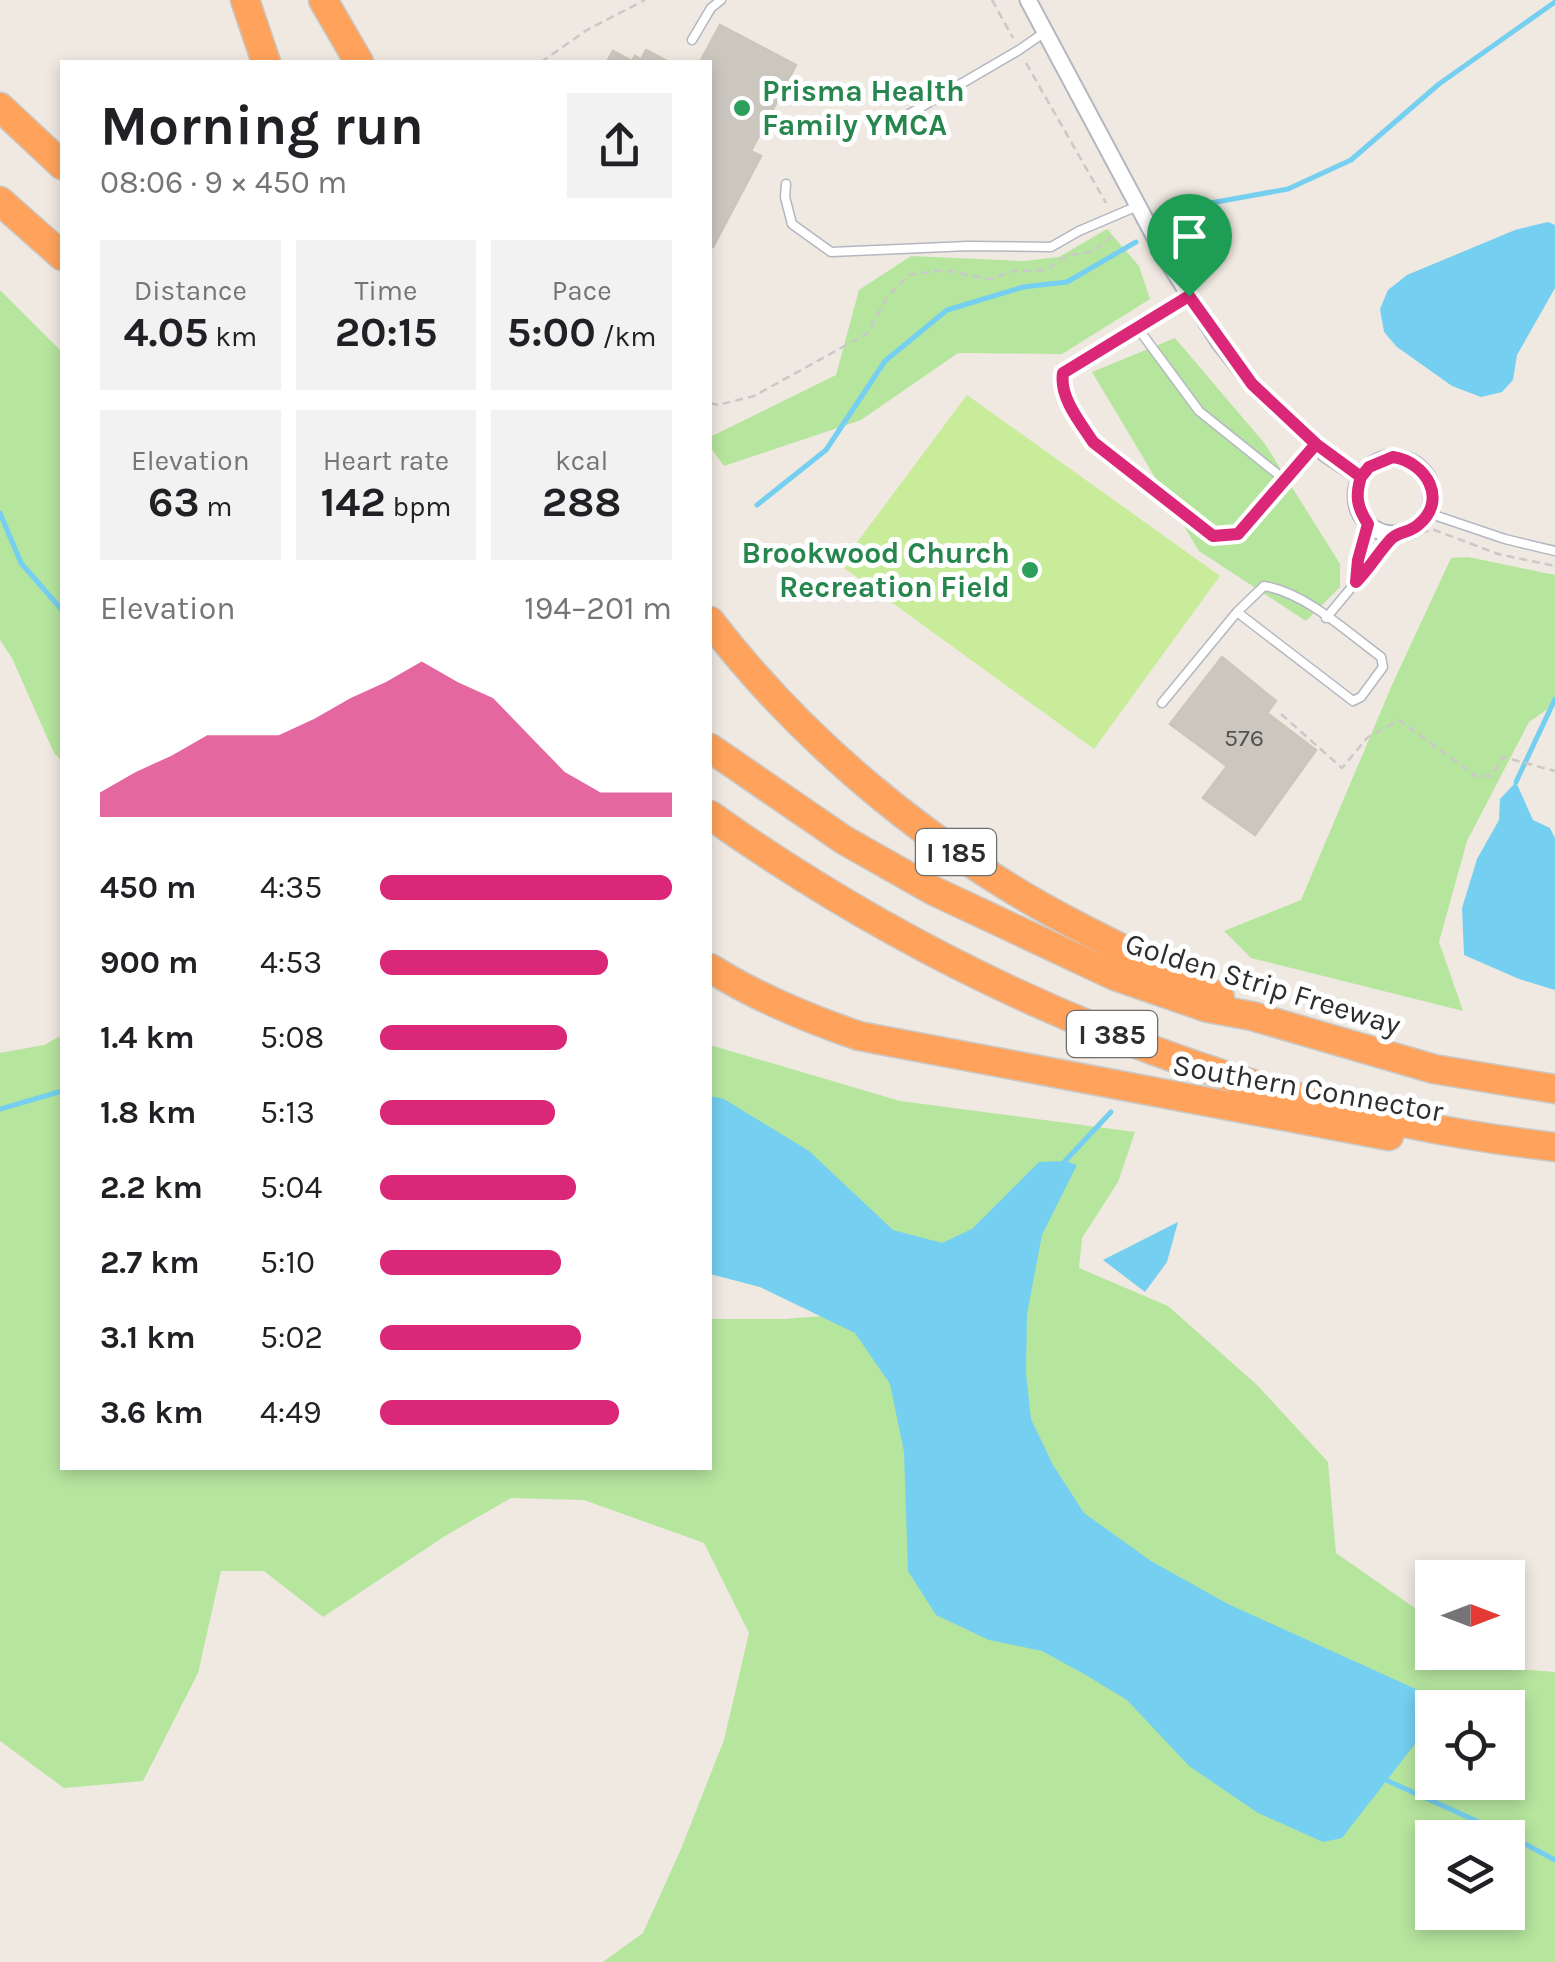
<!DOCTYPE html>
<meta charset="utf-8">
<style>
:root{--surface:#fff;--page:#f2f2f2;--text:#202124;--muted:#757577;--accent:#db2777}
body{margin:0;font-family:Karla,sans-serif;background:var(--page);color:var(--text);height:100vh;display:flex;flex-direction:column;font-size:38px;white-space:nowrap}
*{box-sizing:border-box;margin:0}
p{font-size:32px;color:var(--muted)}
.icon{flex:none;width:55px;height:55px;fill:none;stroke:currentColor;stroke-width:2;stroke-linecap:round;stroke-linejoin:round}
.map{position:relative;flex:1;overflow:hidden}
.details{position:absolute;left:60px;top:60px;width:652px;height:1410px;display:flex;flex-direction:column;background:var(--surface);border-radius:0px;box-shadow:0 5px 15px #0003}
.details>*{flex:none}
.needle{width:65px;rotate:90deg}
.tools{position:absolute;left:1415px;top:1560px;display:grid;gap:20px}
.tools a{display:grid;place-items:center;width:110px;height:110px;border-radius:0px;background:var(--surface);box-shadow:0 5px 15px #0003;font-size:50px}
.pin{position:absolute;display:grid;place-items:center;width:85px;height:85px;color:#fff;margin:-102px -42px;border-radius:50% 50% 50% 0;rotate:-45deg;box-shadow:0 0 10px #0007}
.pin .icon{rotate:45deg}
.round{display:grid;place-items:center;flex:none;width:105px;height:105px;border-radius:0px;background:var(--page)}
.overview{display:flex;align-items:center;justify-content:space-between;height:170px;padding:0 40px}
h1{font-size:55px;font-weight:700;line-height:75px}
.stats{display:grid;grid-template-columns:repeat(3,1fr);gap:15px;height:170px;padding:10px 40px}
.stats div{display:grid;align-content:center;border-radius:0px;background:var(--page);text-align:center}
.stats b{font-size:42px;font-weight:700}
.stats small{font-size:28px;font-weight:400}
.stats p{font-size:28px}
.chart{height:280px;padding:20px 40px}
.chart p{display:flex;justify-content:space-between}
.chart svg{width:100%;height:180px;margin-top:10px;fill:var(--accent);opacity:.7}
ul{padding:0 40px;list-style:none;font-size:32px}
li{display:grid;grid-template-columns:160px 120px 1fr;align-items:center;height:75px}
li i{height:25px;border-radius:12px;background:var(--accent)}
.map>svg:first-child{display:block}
.green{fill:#b6e59e;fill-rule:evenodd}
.pitch{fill:#c9ec9a}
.water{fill:#75cff0}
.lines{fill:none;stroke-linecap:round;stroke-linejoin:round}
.stream{stroke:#75cff0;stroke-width:5}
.building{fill:#cbc7bf;stroke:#cbc5ba;stroke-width:2.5}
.lane-casing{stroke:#b4b7c1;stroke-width:11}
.street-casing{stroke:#b4b7c1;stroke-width:19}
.highway-casing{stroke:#c9c9c9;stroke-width:31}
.path{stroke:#c9c9c9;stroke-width:2.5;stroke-dasharray:8 5;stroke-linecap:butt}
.lane{stroke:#fff;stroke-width:8}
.street{stroke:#fff;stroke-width:15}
.highway{stroke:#ffa35c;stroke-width:28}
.route-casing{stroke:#fff;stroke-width:20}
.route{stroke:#db2777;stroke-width:12}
.leisure-dot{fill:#2e9e5b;stroke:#fff;stroke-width:4}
.labels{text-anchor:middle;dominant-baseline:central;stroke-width:10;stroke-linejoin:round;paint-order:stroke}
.number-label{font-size:25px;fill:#555452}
.shield{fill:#fff;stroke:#6d6d6d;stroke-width:2.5}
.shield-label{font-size:28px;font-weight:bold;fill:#2e2e2e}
.leisure-label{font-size:30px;font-weight:bold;fill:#27864d;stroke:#fff;text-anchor:start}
.street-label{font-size:30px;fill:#2e2e2e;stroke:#fff}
</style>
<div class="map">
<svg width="1555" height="1962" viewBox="0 0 1555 1962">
<rect width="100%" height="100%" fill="#efe9e1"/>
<g class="green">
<path d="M1107 229 1139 266 1150 299 1062 354 958 353 861 420 724 466 710 447V437L836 375 859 290 911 256 1024 261 1059 257Z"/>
<path d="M0 290 62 352V761L54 753 12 658 0 640Z"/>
<path d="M1175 338 1265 444 1340 564V587L1306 621 1199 551 1092 372Z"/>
<path d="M1468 557 1555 575V704L1529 722 1467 841 1439 942 1463 1011 1251 958 1224 931 1301 900 1392 685 1451 558Z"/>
<path d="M62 1035V1468H710V1319H785L836 1315 710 1154V1045L900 1101 1135 1132 1118 1182 1082 1238 1079 1268 1168 1306 1257 1385 1328 1462 1336 1553 1432 1620V1652L1480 1653 1503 1668 1555 1672V1962H603L643 1933 681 1849 724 1740 749 1633 704 1543 584 1500 511 1498 445 1536 323 1617 264 1571H221L198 1673 143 1781 64 1788 0 1741V1053L44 1045ZM1432 1708H1508V1782H1432ZM1432 1838H1508V1912H1432Z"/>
</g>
<path class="pitch" d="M967 395 1220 576 1094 749 840 565Z"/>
<g class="water">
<path d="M1548 222 1555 225V288L1517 355 1513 380 1502 392 1481 397 1452 386 1397 347 1384 332 1380 309 1388 290 1407 275 1515 230Z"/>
<path d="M1516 782 1533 820 1550 828 1555 838V990L1519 979 1464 955 1462 908 1477 859 1499 820 1500 799Z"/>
<path d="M710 1096 724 1099 809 1151 893 1230 942 1243 972 1229 1039 1162 1065 1161 1077 1165 1042 1235 1027 1314 1026 1373 1031 1419 1053 1465 1084 1513 1151 1561 1228 1604 1418 1690 1432 1713V1722L1342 1838 1323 1842 1258 1813 1189 1766 1127 1700 1084 1674 1042 1651 989 1640 936 1615 908 1571 904 1452 890 1384 855 1333 760 1287 710 1274Z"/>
<path d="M1178 1222 1167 1262 1145 1292 1103 1260Z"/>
</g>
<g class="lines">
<g class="stream">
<path d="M1194 206 1288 189 1351 160 1439 84 1555 2"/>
<path d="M757 505 826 450 885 361 947 310 1023 287 1067 282 1136 242"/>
<path d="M0 513 21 563 62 610"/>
<path d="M1516 782 1555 699"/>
<path d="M0 1109 62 1091"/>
<path d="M1065 1161 1111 1112"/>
<path d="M1388 1781 1512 1837 1555 1860"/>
</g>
</g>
<g class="building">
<path d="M720 25 796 65 751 151 761 156 713 247 710 246V62H700Z"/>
<path d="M646 50 669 62H607L613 51 632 61 635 56 641 60Z"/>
<path d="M1222 657 1276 701 1267 713 1316 750 1255 835 1203 798 1227 766 1170 724Z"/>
</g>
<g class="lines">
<defs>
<g id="lane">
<path d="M692 40 711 8 721 0"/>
<path d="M875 134 1019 50 1045 32"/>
<path d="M786 184 785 197 792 224 831 252 968 246 1051 247 1079 231 1140 205"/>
<path d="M1189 296 1063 373 1061 386 1093 442 1213 536 1238 534 1315 444"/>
<path d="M1137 327 1199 411 1285 480"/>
<path d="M1428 513 1505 539 1555 551"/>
<path d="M1368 524 1358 560 1356 582 1396 534"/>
<path d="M1326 618 1356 582"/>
<path d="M1162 703 1237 612 1264 586C1306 593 1347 632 1381 657L1383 667 1361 697 1353 701 1237 612"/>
</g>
<g id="street">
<path d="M1028 0 1168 262 1219 342 1252 384 1326 454 1361 477"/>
<circle cx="1394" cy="496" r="38"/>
</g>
<g id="highway">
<path d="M245 0 266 62"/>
<path d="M323 0 359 62"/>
<path d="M0 107 62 165"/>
<path d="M0 201 62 256"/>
<path d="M710 621C798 736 917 836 1044 908 1101 940 1162 967 1220 998"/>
<path d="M710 748 844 840 934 891 1115 976 1208 1008 1252 1016 1434 1069 1555 1089"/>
<path d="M710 815C958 991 1251 1113 1555 1147"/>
<path d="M710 968C758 998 806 1018 859 1036L1389 1136"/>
</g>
</defs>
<use href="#lane" class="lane-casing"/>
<use href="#street" class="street-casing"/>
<use href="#highway" class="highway-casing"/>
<g class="path">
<path d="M992 0 1013 38"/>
<path d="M541 62 587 30 645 0"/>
<path d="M1026 63 1106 203"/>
<path d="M710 403 718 405 754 396 868 333 887 297 909 275 943 270 989 279 1014 271 1046 270 1068 255 1092 252 1110 238 1111 230"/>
<path d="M1409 538 1432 529 1498 554 1555 566"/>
<path d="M1281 714 1342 768 1367 738 1399 720 1476 776H1491L1503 757 1555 771"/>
</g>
<use href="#lane" class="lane"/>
<use href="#street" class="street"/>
<use href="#highway" class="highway"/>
</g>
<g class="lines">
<defs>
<path id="route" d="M1189 296 1063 373C1059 397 1080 422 1093 442L1213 536 1238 534 1316 444 1361 477C1355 496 1357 507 1368 524L1358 560 1356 582C1369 569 1378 553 1391 539 1399 531 1409 533 1418 525 1449 500 1426 462 1393 457L1369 467 1361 477 1316 444 1252 384 1189 296"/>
</defs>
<use href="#route" class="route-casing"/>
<use href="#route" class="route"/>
</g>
<g class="leisure-dot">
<circle cx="742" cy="108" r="10"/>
<circle cx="1030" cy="570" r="10"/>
</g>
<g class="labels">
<g class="number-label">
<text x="1244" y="737">576</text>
</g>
<g class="shield">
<rect x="916" y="829" width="80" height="46" rx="8"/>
<rect x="1067" y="1011" width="90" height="46" rx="8"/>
</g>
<g class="shield-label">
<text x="956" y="852">I 185</text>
<text x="1112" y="1034">I 385</text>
</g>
<g class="leisure-label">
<text x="762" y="91">Prisma Health<tspan x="762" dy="34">Family YMCA</tspan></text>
<text x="1010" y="553" text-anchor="end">Brookwood Church<tspan x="1010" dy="34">Recreation Field</tspan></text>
</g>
<g class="street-label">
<text transform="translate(1263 984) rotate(17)">Golden Strip Freeway</text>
<text transform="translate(1308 1088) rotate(10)">Southern Connector</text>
</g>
</g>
</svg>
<div class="tools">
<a><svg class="needle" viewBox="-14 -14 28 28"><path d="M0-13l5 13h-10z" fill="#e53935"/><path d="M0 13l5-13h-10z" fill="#757577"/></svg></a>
<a><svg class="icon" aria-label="locate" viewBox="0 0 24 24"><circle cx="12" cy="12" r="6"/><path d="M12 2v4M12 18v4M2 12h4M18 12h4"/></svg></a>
<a><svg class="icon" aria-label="layers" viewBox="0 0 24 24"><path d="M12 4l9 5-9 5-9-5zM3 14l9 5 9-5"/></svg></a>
</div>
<div class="pin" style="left:1189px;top:296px;background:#1e9e55"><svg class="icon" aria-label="arrive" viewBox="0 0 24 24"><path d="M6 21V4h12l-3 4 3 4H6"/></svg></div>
<section class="details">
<div class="overview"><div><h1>Morning run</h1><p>08:06 · 9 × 450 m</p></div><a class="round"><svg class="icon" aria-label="share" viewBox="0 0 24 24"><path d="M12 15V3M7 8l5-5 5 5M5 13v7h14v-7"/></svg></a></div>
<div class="stats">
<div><p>Distance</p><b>4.05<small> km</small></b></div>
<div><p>Time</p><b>20:15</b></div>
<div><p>Pace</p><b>5:00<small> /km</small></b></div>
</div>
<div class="stats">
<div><p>Elevation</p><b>63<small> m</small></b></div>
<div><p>Heart rate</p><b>142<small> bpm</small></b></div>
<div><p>kcal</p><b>288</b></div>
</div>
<div class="chart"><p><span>Elevation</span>194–201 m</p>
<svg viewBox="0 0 160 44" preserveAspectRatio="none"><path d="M0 44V38L10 33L20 29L30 24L40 24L50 24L60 20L70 15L80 11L90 6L100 11L110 15L120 24L130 33L140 38L150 38L160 38V44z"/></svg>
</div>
<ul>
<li><b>450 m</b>4:35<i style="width:100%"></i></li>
<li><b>900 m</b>4:53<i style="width:78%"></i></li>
<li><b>1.4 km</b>5:08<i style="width:64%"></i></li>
<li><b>1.8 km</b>5:13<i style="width:60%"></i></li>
<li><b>2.2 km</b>5:04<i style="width:67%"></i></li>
<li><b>2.7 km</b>5:10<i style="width:62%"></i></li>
<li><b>3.1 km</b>5:02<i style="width:69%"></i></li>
<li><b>3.6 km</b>4:49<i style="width:82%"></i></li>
</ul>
</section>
</div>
